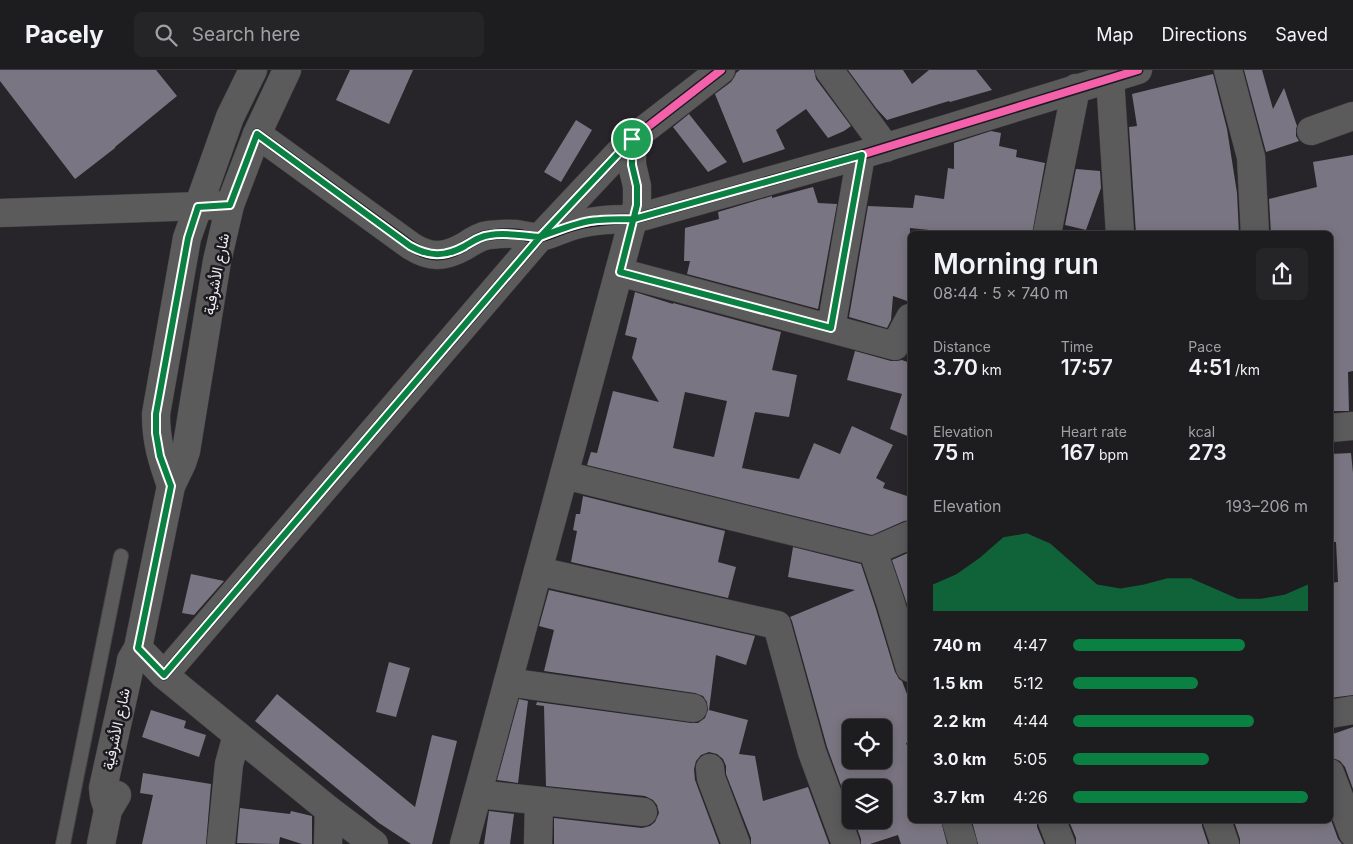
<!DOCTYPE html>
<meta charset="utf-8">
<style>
:root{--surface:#1d1c1f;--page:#252528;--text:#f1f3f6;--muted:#a0a1a4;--line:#3b3a3d;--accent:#0b8043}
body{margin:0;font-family:Inter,Vazirmatn,sans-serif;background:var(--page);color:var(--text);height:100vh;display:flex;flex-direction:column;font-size:19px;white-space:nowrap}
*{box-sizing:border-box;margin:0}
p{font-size:16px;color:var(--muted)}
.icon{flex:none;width:28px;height:28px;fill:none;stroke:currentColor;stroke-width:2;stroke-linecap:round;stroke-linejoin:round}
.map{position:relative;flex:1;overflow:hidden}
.side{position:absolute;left:908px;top:161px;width:425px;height:592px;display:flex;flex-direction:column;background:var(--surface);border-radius:8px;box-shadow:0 2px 12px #0003,0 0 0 1px var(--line)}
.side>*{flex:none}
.fabs{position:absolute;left:842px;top:649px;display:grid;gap:10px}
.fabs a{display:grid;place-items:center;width:50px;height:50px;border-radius:8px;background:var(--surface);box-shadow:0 2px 12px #0003,0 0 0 1px var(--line);font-size:25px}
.pin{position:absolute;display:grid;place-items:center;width:42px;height:42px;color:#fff;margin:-21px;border:2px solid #fff;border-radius:50%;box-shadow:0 1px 5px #0007}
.round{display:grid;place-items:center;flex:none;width:52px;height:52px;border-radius:8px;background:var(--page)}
.headline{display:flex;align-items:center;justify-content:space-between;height:85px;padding:0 25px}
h1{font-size:28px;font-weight:600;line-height:38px}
.stats{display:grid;grid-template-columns:repeat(3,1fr);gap:8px;height:85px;padding:5px 25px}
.stats div{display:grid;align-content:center}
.stats b{font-size:21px;font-weight:600}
.stats small{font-size:14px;font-weight:400}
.stats p{font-size:14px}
.chart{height:140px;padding:10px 25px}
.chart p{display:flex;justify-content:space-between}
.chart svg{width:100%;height:90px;margin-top:5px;fill:var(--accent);opacity:.7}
ul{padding:0 25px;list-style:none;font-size:16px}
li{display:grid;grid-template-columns:80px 60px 1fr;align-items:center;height:38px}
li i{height:12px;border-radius:6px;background:var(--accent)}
header{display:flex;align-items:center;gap:30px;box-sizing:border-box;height:70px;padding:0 25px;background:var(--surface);border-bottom:1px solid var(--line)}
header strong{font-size:24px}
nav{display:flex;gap:28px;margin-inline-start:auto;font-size:18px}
.search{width:350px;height:45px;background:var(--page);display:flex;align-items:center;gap:12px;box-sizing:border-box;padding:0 18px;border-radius:8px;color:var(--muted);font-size:19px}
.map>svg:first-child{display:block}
.building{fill:#7a7582;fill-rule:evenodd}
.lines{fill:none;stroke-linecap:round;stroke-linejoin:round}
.service-casing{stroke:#434144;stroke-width:16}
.minor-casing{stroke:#434144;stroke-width:29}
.tertiary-casing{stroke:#434144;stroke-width:29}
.service{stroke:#5b5b5c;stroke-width:14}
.minor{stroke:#5b5b5c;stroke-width:28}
.tertiary{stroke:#5b5b5c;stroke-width:28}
.cycleway-casing{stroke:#1c1a20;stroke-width:11}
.cycleway{stroke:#f560ab;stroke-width:8}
.route-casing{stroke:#fff;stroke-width:10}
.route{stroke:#0b8043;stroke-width:6}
.labels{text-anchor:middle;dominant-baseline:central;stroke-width:5;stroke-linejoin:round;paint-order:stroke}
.street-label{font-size:15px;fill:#eceaef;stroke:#1c1a20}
</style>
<header>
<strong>Pacely</strong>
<div class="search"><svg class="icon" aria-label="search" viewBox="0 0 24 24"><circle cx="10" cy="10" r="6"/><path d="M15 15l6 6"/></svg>Search here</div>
<nav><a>Map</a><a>Directions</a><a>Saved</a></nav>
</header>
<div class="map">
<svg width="1353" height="774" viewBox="0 0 1353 774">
<rect width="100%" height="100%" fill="#272529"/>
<g class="building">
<path d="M0 0H156L177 26 115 77V78L75 109 0 11Z"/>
<path d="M350 0H413L389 54 336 30Z"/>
<path d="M740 0H814L816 9 851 56 844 61 828 68 806 39 776 60 785 79 743 93 715 24 731 12 735 6 736 3Z"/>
<path d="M848 0H903L912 14 929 0H976L992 20 950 32 949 31 887 50 876 38Z"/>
<path d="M1244 0H1262L1273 39 1284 18 1297 56 1296 59V66L1299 71 1266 82Z"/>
<path d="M1213 4 1227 59 1237 123 1239 164H1136L1129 57 1137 56 1132 24Z"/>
<path d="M689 44 727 92 708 102 673 57Z"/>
<path d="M576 50 592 60 561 112 544 102Z"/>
<path d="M991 61 1001 63 999 76 1017 80 1016 87 1045 93 1032 164H968L950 160 949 162 910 158V232L893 226 891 250 887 258 849 247 868 136 913 138 915 125 944 129 948 98 954 99V73Z"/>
<path d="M1353 85V301L1348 302 1349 341H1330V268L1331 244 1330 238V164H1271L1269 129 1317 117 1313 92Z"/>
<path d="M1076 99 1100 101 1101 118 1086 160 1065 155Z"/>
<path d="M813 117 818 133 837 134 818 239 687 204 690 191H684L685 158 719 149 718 142 772 126V128Z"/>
<path d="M635 222 673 234V233L781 262 772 300 797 305 789 347 755 342 742 398 799 409 814 373 840 384 852 356 893 375 876 408 885 413 883 418 910 427V450L904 451 872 465 587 395 591 382 597 383 613 321 659 332 632 288 637 268 625 265ZM685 322 727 331 714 387 673 378Z"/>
<path d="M855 281 891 291H897L902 290 910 293V367L890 359 902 324 847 310Z"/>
<path d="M1351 383 1353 403V625L1330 628V513L1338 512 1336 472H1330V384Z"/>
<path d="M583 426 725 461 718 492 736 497 728 528 571 492 577 461 573 460 576 444H580Z"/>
<path d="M793 477 861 494 875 536 895 602 899 609 902 611 910 632V672L906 673 910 684V751H941L947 774H901L898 765 870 774H861V769L854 750H884V718H851V743L827 677 792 551 790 547 855 520 788 507ZM851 658H884V690H851Z"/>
<path d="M910 482V543L892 490Z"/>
<path d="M191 504 224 511 194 545 182 543Z"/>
<path d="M549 520 755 566 746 595 716 585 709 640 748 650 739 684 755 686 763 731 808 717 829 774H751V768L726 704V696L723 689 717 684 709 682 701 685 696 691 694 699 695 710 719 774H554V748L642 758 650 756 655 752 659 743 657 735 653 730 645 726 546 716 544 636 536 635 537 632 691 653H698L705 648 708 640 707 632 703 626 695 623 544 601 554 560 539 556Z"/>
<path d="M389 592 410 598 396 647 376 642Z"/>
<path d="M277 624 415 737 432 665 457 671 432 774H411L379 753 255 651Z"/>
<path d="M519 629 528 631 518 713 497 710Z"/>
<path d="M151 640 186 651 184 658 206 665 199 687 142 667Z"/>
<path d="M1353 657V719L1345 697 1340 691 1333 688H1330V665Z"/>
<path d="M143 703 211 714 206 774H142L153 725 140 723Z"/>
<path d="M240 738 290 744 291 741 312 746V774H302L280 767 279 774 237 773Z"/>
<path d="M489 741 514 744 510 774H484Z"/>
<path d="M1330 747 1338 769 1342 774H1240V769L1234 751H1330Z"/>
<path d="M972 751H1037V757L1044 774H978Z"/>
<path d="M1069 751H1202V756L1208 774H1076V768Z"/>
</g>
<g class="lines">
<defs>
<path id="service" d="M63 774 121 486"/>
<g id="minor">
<path d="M829 0 886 78"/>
<path d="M1228 0 1251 87 1255 164"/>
<path d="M1110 8 1120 164"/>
<path d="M1311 61 1353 46"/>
<path d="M257 64 411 176C430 188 444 188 465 176 473 171 480 166 489 165 498 164 507 163 516 164 524 165 532 168 539 167 549 166 559 160 569 157 590 150 611 149 634 149L861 85 1138 0"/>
<path d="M0 143 230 135"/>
<path d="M1047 164 1076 18"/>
<path d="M619 202 895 276 910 248"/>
<path d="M831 258 861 85"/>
<path d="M1330 358 1353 356"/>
<path d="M564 405 873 481 910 465"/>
<path d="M873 481 890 531 910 598"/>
<path d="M538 501 777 555 812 682 846 774"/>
<path d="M138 578 164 605 329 740 374 774"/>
<path d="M164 605 540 167 632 69 721 0"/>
<path d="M508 612 693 638"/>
<path d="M1330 644 1353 640"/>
<path d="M710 698 711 708 736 774"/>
<path d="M1330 703 1353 763"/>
<path d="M478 724 643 742"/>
<path d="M956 751 963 774"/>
<path d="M1052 751 1061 774"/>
<path d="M1217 751 1225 774"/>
<path d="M221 774 229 694 237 665"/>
<path d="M328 774 329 740"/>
<path d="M464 774 637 135V116L632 95V69"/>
<path d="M538 774 539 731"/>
</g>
<g id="tertiary">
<path d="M171 416C162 390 156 372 156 344L187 168 230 47 253 0"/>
<path d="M108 740 104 727 103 718 130 596 131 590 138 578 171 416 182 393 186 381 217 191 230 135 257 64 287 0"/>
<path d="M101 774 108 740 117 725"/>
</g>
</defs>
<use href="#service" class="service-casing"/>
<use href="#minor" class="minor-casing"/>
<use href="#tertiary" class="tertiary-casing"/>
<use href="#service" class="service"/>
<use href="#minor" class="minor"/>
<use href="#tertiary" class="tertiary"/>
<defs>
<g id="cycleway">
<path d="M257 64 411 176C430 188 444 188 465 176 473 171 480 166 489 165 498 164 507 163 516 164 524 165 532 168 539 167 549 166 559 160 569 157 590 150 611 149 634 149L861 85 1138 0"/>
<path d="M164 605 540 167 632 69 721 0"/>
</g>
</defs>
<use href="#cycleway" class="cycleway-casing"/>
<use href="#cycleway" class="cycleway"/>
</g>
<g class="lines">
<defs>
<path id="route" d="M632 69 540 167C523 166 507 162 490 165 480 166 473 171 465 176 445 187 430 187 410 176L257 64 230 135 198 137 188 168 156 344V363L160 386 171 416 138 578 164 605 540 167C556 161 573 154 590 151 604 149 619 149 634 149L862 85 831 258 620 202 637 135V116L632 95V69"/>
</defs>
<use href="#route" class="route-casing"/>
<use href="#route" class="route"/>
</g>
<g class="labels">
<g class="street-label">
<text transform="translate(216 204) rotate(-79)">شارع الأشرفية</text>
<text transform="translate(116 659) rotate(-78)">شارع الأشرفية</text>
</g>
</g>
</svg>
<div class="fabs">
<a><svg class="icon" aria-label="locate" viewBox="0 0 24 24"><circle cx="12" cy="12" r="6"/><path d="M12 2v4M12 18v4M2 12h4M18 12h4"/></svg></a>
<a><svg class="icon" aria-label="layers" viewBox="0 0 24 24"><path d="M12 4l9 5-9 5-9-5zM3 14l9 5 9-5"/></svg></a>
</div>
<div class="pin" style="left:632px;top:69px;background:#1e9e55"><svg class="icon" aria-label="arrive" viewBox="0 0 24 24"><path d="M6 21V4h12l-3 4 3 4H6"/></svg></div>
<section class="side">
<div class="headline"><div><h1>Morning run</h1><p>08:44 · 5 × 740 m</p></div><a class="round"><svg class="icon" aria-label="share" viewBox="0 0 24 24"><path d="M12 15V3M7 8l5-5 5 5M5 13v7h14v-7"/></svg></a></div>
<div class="stats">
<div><p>Distance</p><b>3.70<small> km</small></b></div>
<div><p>Time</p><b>17:57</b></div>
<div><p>Pace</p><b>4:51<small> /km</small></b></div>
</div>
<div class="stats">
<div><p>Elevation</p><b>75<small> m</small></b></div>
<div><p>Heart rate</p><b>167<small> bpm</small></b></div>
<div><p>kcal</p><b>273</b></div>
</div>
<div class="chart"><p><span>Elevation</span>193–206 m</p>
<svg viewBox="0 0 160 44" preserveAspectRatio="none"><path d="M0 44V31L10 26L20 18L30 8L40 6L50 11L60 21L70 31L80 33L90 31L100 28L110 28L120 33L130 38L140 38L150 36L160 31V44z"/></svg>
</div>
<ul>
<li><b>740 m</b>4:47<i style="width:73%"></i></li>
<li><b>1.5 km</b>5:12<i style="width:53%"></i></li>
<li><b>2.2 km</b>4:44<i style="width:77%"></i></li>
<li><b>3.0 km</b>5:05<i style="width:58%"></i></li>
<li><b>3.7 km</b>4:26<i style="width:100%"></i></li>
</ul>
</section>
</div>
